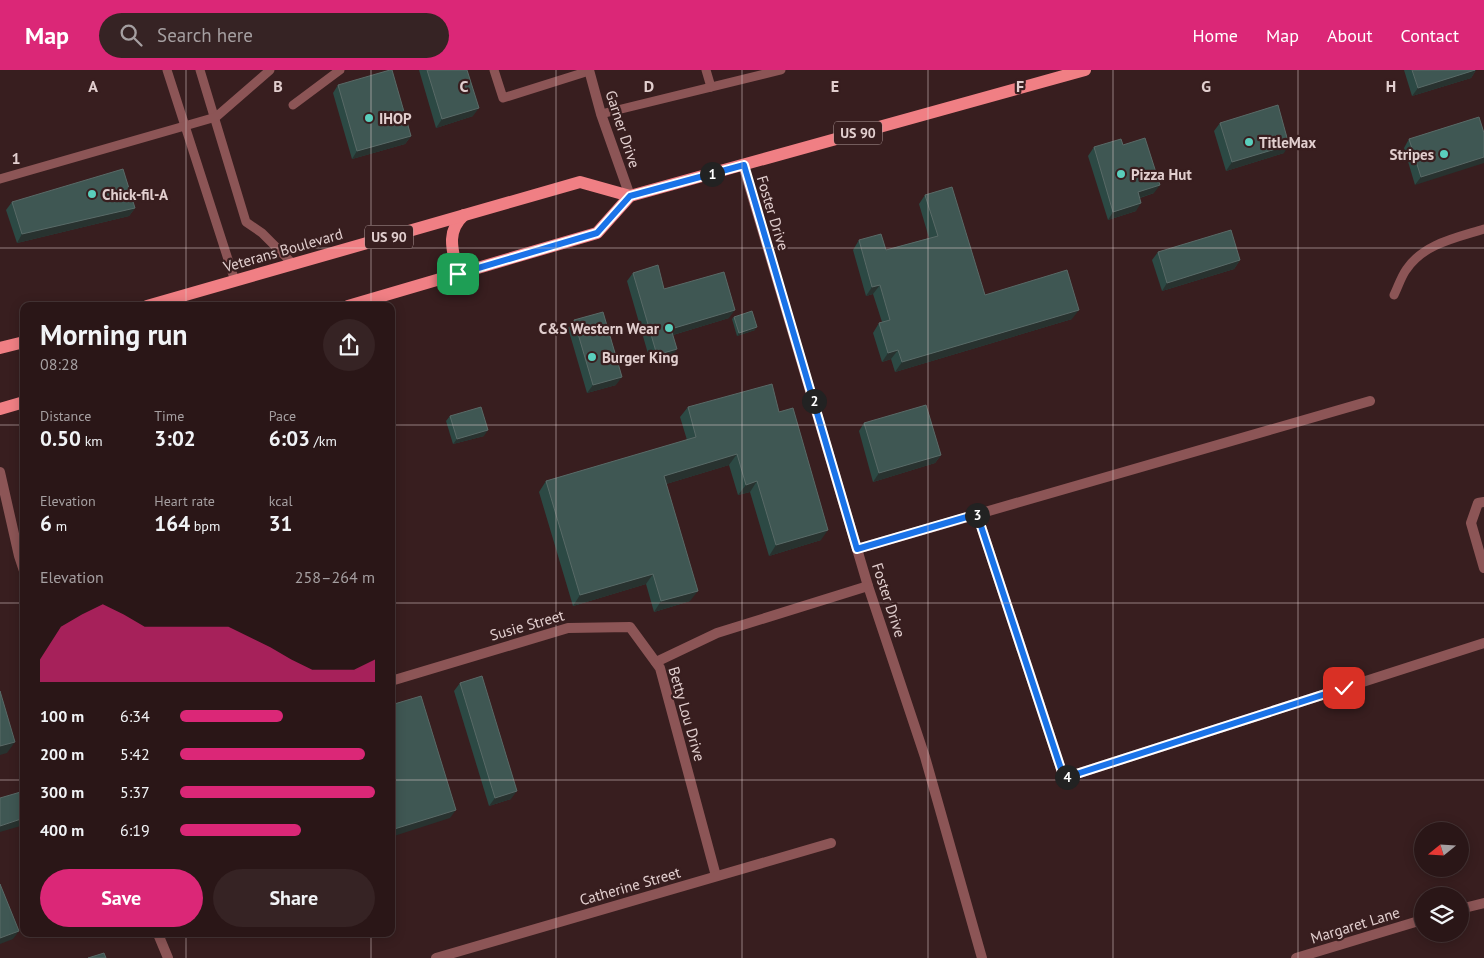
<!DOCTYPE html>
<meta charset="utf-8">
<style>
:root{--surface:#2a1617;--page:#362324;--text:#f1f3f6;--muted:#a59fa1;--line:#463536;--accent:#db2777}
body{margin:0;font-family:"PT Sans",sans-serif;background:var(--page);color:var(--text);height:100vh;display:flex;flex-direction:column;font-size:19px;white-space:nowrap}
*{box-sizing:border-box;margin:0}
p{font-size:16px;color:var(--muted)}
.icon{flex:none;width:28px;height:28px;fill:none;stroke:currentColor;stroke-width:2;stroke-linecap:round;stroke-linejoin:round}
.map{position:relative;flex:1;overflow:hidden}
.details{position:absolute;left:20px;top:232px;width:375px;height:635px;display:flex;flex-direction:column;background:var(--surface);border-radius:10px;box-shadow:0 2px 12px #0003,0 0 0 1px var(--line)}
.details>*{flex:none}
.needle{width:32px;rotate:252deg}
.tools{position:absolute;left:1414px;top:752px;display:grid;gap:10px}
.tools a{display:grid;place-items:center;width:55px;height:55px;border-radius:50%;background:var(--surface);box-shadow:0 2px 12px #0003,0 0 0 1px var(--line);font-size:25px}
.pin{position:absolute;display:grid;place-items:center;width:42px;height:42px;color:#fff;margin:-21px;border-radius:10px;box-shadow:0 2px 8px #0006}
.km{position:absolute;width:25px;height:25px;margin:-12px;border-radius:50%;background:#222;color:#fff;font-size:14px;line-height:25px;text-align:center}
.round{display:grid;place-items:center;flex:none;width:52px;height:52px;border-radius:26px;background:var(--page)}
.head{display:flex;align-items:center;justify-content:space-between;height:85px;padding:0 20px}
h1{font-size:28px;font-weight:700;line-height:38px}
.stats{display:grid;grid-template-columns:repeat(3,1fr);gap:8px;height:85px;padding:5px 20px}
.stats div{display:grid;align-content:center}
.stats b{font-size:21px;font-weight:700}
.stats small{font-size:14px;font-weight:400}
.stats p{font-size:14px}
.chart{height:140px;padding:10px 20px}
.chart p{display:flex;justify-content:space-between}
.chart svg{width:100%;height:90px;margin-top:5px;fill:var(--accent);opacity:.7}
.cta{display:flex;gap:10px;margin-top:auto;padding:10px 20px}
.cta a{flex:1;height:58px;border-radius:30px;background:var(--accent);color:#fff;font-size:20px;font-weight:700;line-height:58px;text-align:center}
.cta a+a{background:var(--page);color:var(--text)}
ul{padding:0 20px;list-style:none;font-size:16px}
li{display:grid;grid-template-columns:80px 60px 1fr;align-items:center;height:38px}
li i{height:12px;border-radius:6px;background:var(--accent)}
header{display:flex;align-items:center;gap:30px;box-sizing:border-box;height:70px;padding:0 25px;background:var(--accent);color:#fff}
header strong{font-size:24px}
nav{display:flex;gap:28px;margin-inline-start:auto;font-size:18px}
.search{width:350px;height:45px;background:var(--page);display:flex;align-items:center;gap:12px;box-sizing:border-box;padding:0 18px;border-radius:28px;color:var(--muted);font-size:19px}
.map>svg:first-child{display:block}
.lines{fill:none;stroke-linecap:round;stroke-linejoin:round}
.service{stroke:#8c5556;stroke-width:9}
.minor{stroke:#8c5556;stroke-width:10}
.primary{stroke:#f07f84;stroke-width:12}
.wall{fill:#2c4944}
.shaded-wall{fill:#28322f}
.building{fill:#3f5753;stroke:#596a67}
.route-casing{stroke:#fff;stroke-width:10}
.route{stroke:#1a73e8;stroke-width:6}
.grid{fill:none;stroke:#e2cfcf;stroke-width:1;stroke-opacity:0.55}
.poi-dot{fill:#5acebc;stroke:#381e1f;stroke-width:2}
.labels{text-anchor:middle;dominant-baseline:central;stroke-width:4.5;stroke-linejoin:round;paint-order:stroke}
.shield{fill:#381e1f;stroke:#af9a9a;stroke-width:1}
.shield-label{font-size:14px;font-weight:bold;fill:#e2cfcf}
.poi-label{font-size:15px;font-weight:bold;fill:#e2cfcf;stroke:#381e1f;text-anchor:start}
.street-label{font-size:15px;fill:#e2cfcf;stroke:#381e1f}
.grid-label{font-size:16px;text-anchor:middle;font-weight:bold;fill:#e2cfcf;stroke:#381e1f;stroke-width:4.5;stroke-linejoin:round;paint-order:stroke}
</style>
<header>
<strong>Map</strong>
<div class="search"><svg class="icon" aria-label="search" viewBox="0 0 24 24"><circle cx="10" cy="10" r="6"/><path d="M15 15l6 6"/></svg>Search here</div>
<nav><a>Home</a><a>Map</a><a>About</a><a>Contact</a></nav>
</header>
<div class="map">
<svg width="1484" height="888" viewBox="0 0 1484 888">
<rect width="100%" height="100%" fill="#381e1f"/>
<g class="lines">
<g class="service">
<path d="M167 0 235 211"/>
<path d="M200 0 246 152 262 163 293 194"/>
<path d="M494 0 503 28 589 1"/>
<path d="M706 0 711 17"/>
<path d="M293 35 340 0"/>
<path d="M601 44 781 0"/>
<path d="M0 109 216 47 270 0"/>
<path d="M1394 225C1398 217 1401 207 1406 200 1423 174 1455 168 1484 159"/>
</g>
<g class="minor">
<path d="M589 0 601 44 630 126"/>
<path d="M743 95 868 516 925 687 982 888"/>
<path d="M0 402 19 486 24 501"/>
<path d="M1484 432 1478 433 1471 453 1484 498"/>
<path d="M977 444 1064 708 1484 573"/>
<path d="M857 479 1370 331"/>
<path d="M656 592 717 563 868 516"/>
<path d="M391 611 568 558 630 557 660 598 716 806"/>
<path d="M1460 839 1484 833"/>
<path d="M158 864 168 888"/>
<path d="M436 888 831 773"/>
<path d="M1296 888 1422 850"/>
</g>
<g class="primary">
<path d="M458 204C453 182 445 162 464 145"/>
<path d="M147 236 580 112 630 126 1085 0"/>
<path d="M348 236 597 163 630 126"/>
<path d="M0 278 24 272"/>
<path d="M0 339 24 332"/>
</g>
</g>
<g class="wall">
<path d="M419 0H467L473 46 436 58Z"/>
<path d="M1404 0H1476L1471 8 1412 26Z"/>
<path d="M338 15 411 66 405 74 352 89 333 23Z"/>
<path d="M1479 47 1415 115 1404 78 1409 69Z"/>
<path d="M1220 53 1284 83 1226 101 1214 61Z"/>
<path d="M1123 75 1154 123 1140 128 1136 141 1108 150 1088 86 1094 77Z"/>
<path d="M925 125 985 225 1072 249 895 302 891 289 882 292 873 263 879 253 882 252 873 224 866 226 853 180 859 170 886 180 929 168 919 134Z"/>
<path d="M12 132 135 138 129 146 17 173 6 140Z"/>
<path d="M1158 182 1240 190 1234 199 1162 221 1152 190Z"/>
<path d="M633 203 664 219 729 248 673 265 671 288 651 294 627 211Z"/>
<path d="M734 247 755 260 737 266 732 249Z"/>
<path d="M574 250 616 315 587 323 568 258Z"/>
<path d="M688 337 779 342 821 470 769 486 750 422 738 425 729 395 666 414 690 531 654 542 646 514 573 536 539 422 546 411 687 370 680 347Z"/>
<path d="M450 346 484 366 453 374 446 351Z"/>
<path d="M864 353 941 385 935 393 873 412 859 361Z"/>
<path d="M460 613 511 729 489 736 454 621Z"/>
</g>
<g class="shaded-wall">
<path d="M1476 0 1471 8 1412 26 1418 18Z"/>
<path d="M479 38 473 46 436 58 442 49Z"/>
<path d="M411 66 405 74 352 89 357 81Z"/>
<path d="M1289 75 1284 83 1226 101 1232 92Z"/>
<path d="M1484 87V93L1415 115 1421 107Z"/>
<path d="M1160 115 1154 123 1132 130 1138 122Z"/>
<path d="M1141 133 1136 141 1108 150 1113 142Z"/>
<path d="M135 138 129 146 17 173 22 164Z"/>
<path d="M1240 190 1234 199 1162 221 1167 213Z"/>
<path d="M880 215 873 224 866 226 872 217Z"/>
<path d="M735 240 729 248 666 267 671 259Z"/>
<path d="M1079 240 1072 249 895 302 902 292Z"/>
<path d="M757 257 755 260 737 266 739 263Z"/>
<path d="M677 279 671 288 651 294 657 285Z"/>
<path d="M898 280 891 289 882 292 888 283Z"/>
<path d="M622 307 616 315 587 323 593 315Z"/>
<path d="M488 360 484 366 453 374 457 369Z"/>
<path d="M737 384 729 395 656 417 664 406Z"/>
<path d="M941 385 935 393 873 412 879 403Z"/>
<path d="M757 411 750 422 738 425 746 415Z"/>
<path d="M828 460 821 470 769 486 776 475Z"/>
<path d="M653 504 646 514 573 536 580 525Z"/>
<path d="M698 521 690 531 654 542 661 531Z"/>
<path d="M15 672 7 683 0 685V676Z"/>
<path d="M517 721 511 729 489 736 495 728Z"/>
<path d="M456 740 450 748 391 767V760Z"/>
<path d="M24 748V755L0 762V756Z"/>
<path d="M19 861 13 869 0 874V868Z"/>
</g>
<g class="building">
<path d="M390 0H392L411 66 357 81 338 15Z"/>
<path d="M427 0H467L479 38 442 49Z"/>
<path d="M1412 0H1475L1418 18Z"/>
<path d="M1278 35 1289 75 1232 92 1220 53Z"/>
<path d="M1479 47 1484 63V87L1421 107 1409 69Z"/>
<path d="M1145 68 1160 115 1138 122 1141 133 1113 142 1094 77 1121 69 1123 75Z"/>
<path d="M123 99 135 138 22 164 12 132Z"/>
<path d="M952 117 985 225 1067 200 1079 240 902 292 898 280 888 283 879 253 890 250 880 215 872 217 859 170 881 164 886 180 938 166 925 125Z"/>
<path d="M1231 160 1240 190 1167 213 1158 182Z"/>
<path d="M658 195 664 219 724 202 735 240 671 259 677 279 657 285 633 203Z"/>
<path d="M752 241 757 257 739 263 734 247Z"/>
<path d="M603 242 622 307 593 315 574 250Z"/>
<path d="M772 314 779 342 793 338 828 460 776 475 757 411 746 415 737 384 664 406 698 521 661 531 653 504 580 525 546 411 696 367 688 337Z"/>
<path d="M926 335 941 385 879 403 864 353Z"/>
<path d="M481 337 488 360 457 369 450 346Z"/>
<path d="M482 606 517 721 495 728 460 613Z"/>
<path d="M0 621 15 672 0 676Z"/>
<path d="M421 626 456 740 391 760V635Z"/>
<path d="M24 721V748L0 756V728Z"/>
<path d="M0 814 19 861 0 868Z"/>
<path d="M104 883 106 888H88Z"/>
</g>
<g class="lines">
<defs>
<path id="route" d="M458 204 597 163 630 126 744 95 857 479 977 444 1064 708 1344 618"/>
</defs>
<use href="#route" class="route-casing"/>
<use href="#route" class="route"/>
</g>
<path class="grid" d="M186 0V236M371 0V236M556 0V888M742 0V888M928 0V888M1113 0V888M1298 0V888M0 178H1484M0 355H24M391 355H1484M0 533H24M391 533H1484M0 710H24M391 710H1484M186 864V888M371 864V888"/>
<g class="poi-dot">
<circle cx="369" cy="48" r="5"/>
<circle cx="1249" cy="72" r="5"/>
<circle cx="1444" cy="84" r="5"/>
<circle cx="1121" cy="104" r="5"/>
<circle cx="92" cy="124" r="5"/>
<circle cx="669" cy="258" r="5"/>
<circle cx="592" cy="287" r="5"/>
</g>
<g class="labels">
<g class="shield">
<rect x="834" y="51.5" width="48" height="23" rx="4"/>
<rect x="365" y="155.5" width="48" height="23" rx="4"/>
</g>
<g class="shield-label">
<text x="858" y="63">US 90</text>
<text x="389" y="167">US 90</text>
</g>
<g class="poi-label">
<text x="379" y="48">IHOP</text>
<text x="1259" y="72">TitleMax</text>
<text x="1434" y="84" text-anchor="end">Stripes</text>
<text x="1131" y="104">Pizza Hut</text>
<text x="102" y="124">Chick-fil-A</text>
<text x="659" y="258" text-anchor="end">C&amp;S Western Wear</text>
<text x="602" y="287">Burger King</text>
</g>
<g class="street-label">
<text transform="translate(623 59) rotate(72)">Garner Drive</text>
<text transform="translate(773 143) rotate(73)">Foster Drive</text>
<text transform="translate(283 180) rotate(-16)">Veterans Boulevard</text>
<text transform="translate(889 530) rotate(72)">Foster Drive</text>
<text transform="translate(527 555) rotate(-16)">Susie Street</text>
<text transform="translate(687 644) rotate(74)">Betty Lou Drive</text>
<text transform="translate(630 816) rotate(-16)">Catherine Street</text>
<text transform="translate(1355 855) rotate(-17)">Margaret Lane</text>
</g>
</g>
<g class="grid-label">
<text x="93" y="22">A</text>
<text x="278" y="22">B</text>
<text x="464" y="22">C</text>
<text x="649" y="22">D</text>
<text x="835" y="22">E</text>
<text x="1020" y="22">F</text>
<text x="1206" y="22">G</text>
<text x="1391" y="22">H</text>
<text x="16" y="94">1</text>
</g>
</svg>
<div class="tools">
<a><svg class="needle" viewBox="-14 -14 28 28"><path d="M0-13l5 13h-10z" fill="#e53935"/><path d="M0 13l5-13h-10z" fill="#a59fa1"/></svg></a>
<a><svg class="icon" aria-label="layers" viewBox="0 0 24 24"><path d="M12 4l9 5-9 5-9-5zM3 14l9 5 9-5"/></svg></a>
</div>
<div class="pin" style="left:458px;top:204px;background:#1e9e55"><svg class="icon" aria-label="arrive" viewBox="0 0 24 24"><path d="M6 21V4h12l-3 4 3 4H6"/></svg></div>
<div class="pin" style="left:1344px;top:618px;background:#d93025"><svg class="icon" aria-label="check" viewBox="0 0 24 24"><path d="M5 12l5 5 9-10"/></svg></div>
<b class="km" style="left:712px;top:104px">1</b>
<b class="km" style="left:814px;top:331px">2</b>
<b class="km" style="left:977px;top:445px">3</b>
<b class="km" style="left:1067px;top:707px">4</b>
<section class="details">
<div class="head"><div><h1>Morning run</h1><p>08:28</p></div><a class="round"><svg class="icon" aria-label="share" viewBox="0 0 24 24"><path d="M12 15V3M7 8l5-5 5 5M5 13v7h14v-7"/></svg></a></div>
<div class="stats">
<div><p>Distance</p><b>0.50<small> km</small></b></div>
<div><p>Time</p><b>3:02</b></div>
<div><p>Pace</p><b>6:03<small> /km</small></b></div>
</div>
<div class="stats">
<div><p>Elevation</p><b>6<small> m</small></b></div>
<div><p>Heart rate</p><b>164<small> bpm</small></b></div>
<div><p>kcal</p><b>31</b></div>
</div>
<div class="chart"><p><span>Elevation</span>258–264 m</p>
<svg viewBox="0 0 160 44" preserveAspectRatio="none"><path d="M0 44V33L10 17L20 11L30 6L40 11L50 17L60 17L70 17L80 17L90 17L100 22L110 27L120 33L130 38L140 38L150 38L160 33V44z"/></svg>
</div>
<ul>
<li><b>100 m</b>6:34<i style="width:53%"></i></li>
<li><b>200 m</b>5:42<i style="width:95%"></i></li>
<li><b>300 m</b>5:37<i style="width:100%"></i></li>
<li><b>400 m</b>6:19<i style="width:62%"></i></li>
</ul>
<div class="cta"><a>Save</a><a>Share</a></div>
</section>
</div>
